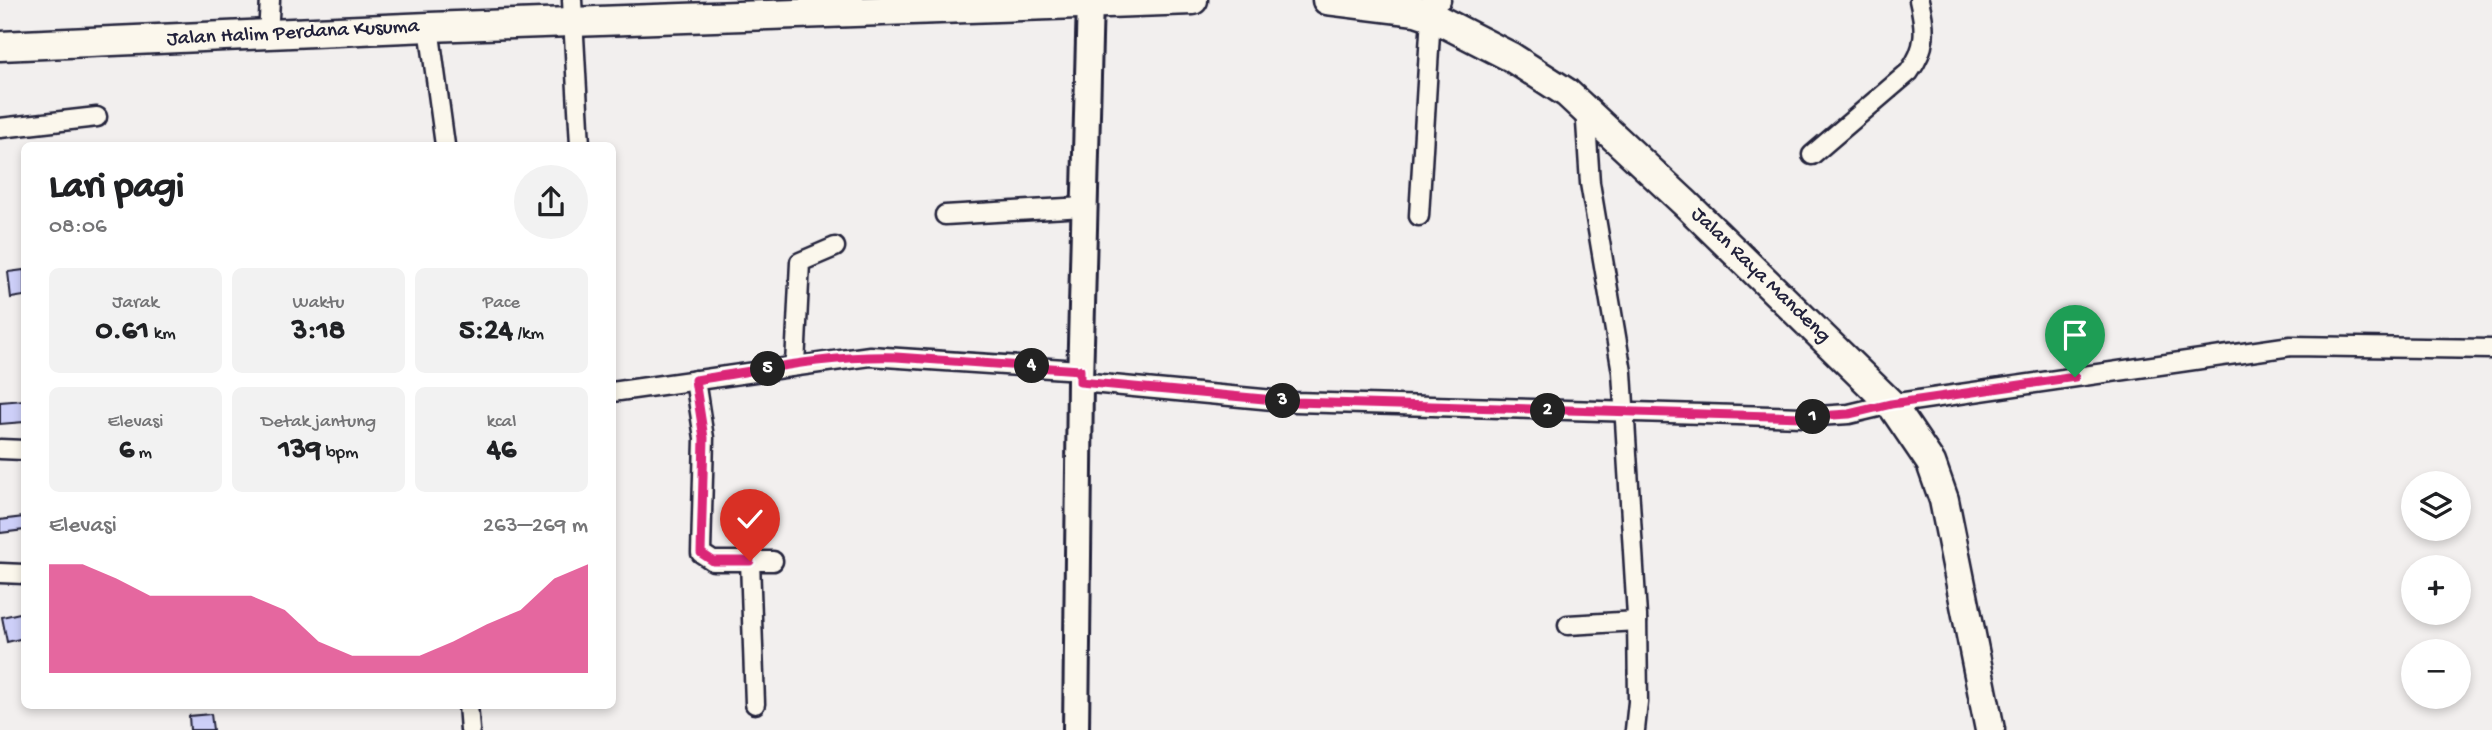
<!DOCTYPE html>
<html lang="id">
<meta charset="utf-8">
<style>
:root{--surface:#fff;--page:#f2f2f2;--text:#202124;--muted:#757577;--accent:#db2777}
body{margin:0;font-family:"Gochi Hand",sans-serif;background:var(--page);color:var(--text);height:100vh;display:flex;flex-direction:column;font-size:26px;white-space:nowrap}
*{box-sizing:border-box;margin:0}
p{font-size:23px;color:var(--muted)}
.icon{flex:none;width:38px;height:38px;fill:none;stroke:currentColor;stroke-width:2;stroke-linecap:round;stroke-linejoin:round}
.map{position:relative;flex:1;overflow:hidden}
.drawer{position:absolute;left:21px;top:142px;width:595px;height:567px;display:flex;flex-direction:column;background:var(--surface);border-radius:10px;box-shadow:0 4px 10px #0003}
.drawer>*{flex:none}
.fabs{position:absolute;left:2401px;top:471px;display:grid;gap:14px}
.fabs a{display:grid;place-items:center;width:70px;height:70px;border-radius:50%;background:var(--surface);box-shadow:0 4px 10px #0003;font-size:35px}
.pin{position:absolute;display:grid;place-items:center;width:60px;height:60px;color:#fff;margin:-72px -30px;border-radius:50% 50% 50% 0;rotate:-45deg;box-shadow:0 0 7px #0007}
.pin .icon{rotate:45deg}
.km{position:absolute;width:35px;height:35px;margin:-18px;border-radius:50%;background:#222;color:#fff;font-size:19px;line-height:35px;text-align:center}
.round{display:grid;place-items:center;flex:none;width:74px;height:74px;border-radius:37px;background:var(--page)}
.overview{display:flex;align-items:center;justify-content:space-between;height:119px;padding:0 28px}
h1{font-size:38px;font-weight:700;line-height:52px}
.figures{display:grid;grid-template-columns:repeat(3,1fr);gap:10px;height:119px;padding:7px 28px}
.figures div{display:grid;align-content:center;border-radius:10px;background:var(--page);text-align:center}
.figures b{font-size:30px;font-weight:700}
.figures small{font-size:19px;font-weight:400}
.figures p{font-size:19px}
.chart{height:196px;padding:14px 28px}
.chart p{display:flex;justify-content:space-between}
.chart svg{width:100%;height:126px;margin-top:7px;fill:var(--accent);opacity:.7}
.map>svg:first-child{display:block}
.building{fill:#cdcff8;stroke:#22223b;stroke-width:2}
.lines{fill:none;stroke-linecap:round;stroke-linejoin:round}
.minor-casing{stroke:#22223b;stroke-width:23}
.secondary-casing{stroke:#22223b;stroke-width:30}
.trunk-casing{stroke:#22223b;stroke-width:33}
.minor{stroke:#fbf7ec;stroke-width:18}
.secondary{stroke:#fbf7ec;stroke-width:24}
.trunk{stroke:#fbf7ec;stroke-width:28}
.route-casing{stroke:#fff;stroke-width:14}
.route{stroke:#db2777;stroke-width:9}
.labels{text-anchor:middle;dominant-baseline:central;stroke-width:5;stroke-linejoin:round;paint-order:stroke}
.street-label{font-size:21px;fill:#22223b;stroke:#fbf7ec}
</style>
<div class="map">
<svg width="2492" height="730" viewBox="0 0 2492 730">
<rect width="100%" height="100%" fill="#f2efee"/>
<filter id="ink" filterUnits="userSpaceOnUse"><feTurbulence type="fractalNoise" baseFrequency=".0143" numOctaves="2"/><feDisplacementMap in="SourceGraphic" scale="14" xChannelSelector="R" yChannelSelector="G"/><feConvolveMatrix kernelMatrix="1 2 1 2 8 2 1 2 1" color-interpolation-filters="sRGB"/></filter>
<g filter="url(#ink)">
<g class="building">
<path d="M24 270V296L11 298 8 272Z"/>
<path d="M24 400V422L0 424V402Z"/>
<path d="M24 517V530L0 533V520Z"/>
<path d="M24 612V638L7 642 2 617Z"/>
<path d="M211 714 213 730H190L189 716Z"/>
</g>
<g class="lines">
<defs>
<g id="minor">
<path d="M572 0 580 145"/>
<path d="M1416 11 1441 0"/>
<path d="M429 27 445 145"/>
<path d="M268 35 270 0"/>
<path d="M1585 107 1590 183 1622 372 1637 616 1638 702 1635 730"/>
<path d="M0 128 97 117"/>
<path d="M1812 155 1909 72C1927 48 1926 29 1919 0"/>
<path d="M945 215 1084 207"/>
<path d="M1419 216 1431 16"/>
<path d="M795 365 800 262 835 247"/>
<path d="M695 380 704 438 701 553 713 561H773"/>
<path d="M1080 382 1295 402 1802 417 1849 414 1891 404 2291 346 2492 349"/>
<path d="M612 392 870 356 1080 370"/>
<path d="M0 449 24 450"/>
<path d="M750 561 755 704"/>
<path d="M0 573 24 574"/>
<path d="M1568 625 1637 621"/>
<path d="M468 705 470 730"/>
</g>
<path id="secondary" d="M1076 730 1080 382 1090 0"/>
<g id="trunk">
<path d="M1327 0 1416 11 1431 16 1511 57 1567 93 1686 204 1891 404 1931 463 1944 500 1990 730"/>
<path d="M0 46 429 27 1193 0"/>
</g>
</defs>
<use href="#minor" class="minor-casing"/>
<use href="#secondary" class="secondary-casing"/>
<use href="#trunk" class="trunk-casing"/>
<use href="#minor" class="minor"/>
<use href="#secondary" class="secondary"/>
<use href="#trunk" class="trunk"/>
</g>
</g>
<g class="lines" filter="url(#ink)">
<defs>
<path id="route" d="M750 561H713L701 553 704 438 695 380C761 370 829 355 896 357L1080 370V382L1295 402 1802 417 1849 414 1891 404 2075 377"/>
</defs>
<use href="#route" class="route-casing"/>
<use href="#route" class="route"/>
</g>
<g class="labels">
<g class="street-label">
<text transform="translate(293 34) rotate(-3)">Jalan Halim Perdana Kusuma</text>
<text transform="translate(1760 276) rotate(44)">Jalan Raya Mandeng</text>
</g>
</g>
</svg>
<div class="fabs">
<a><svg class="icon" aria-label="layers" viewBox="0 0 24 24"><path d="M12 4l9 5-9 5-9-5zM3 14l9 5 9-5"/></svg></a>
<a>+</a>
<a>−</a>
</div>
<div class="pin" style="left:2075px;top:377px;background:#1e9e55"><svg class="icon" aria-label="arrive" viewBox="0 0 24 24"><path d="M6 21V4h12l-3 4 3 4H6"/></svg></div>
<div class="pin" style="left:750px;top:561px;background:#d93025"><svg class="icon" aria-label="check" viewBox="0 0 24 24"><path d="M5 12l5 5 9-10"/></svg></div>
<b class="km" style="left:1813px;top:417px">1</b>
<b class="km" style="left:1548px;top:411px">2</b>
<b class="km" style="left:1283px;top:401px">3</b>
<b class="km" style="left:1032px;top:366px">4</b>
<b class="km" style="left:768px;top:369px">5</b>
<section class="drawer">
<div class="overview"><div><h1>Lari pagi</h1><p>08:06</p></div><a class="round"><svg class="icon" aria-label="share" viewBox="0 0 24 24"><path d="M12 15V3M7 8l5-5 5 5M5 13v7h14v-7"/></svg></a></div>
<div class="figures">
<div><p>Jarak</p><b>0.61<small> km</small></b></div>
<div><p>Waktu</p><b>3:18</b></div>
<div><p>Pace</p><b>5:24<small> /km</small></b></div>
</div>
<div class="figures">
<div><p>Elevasi</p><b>6<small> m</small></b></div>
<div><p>Detak jantung</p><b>139<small> bpm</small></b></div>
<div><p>kcal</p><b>46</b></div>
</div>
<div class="chart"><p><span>Elevasi</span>263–269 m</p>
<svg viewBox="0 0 160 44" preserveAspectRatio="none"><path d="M0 44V6L10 6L20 11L30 17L40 17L50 17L60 17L70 22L80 33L90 38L100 38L110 38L120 33L130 27L140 22L150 11L160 6V44z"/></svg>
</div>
</section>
</div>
